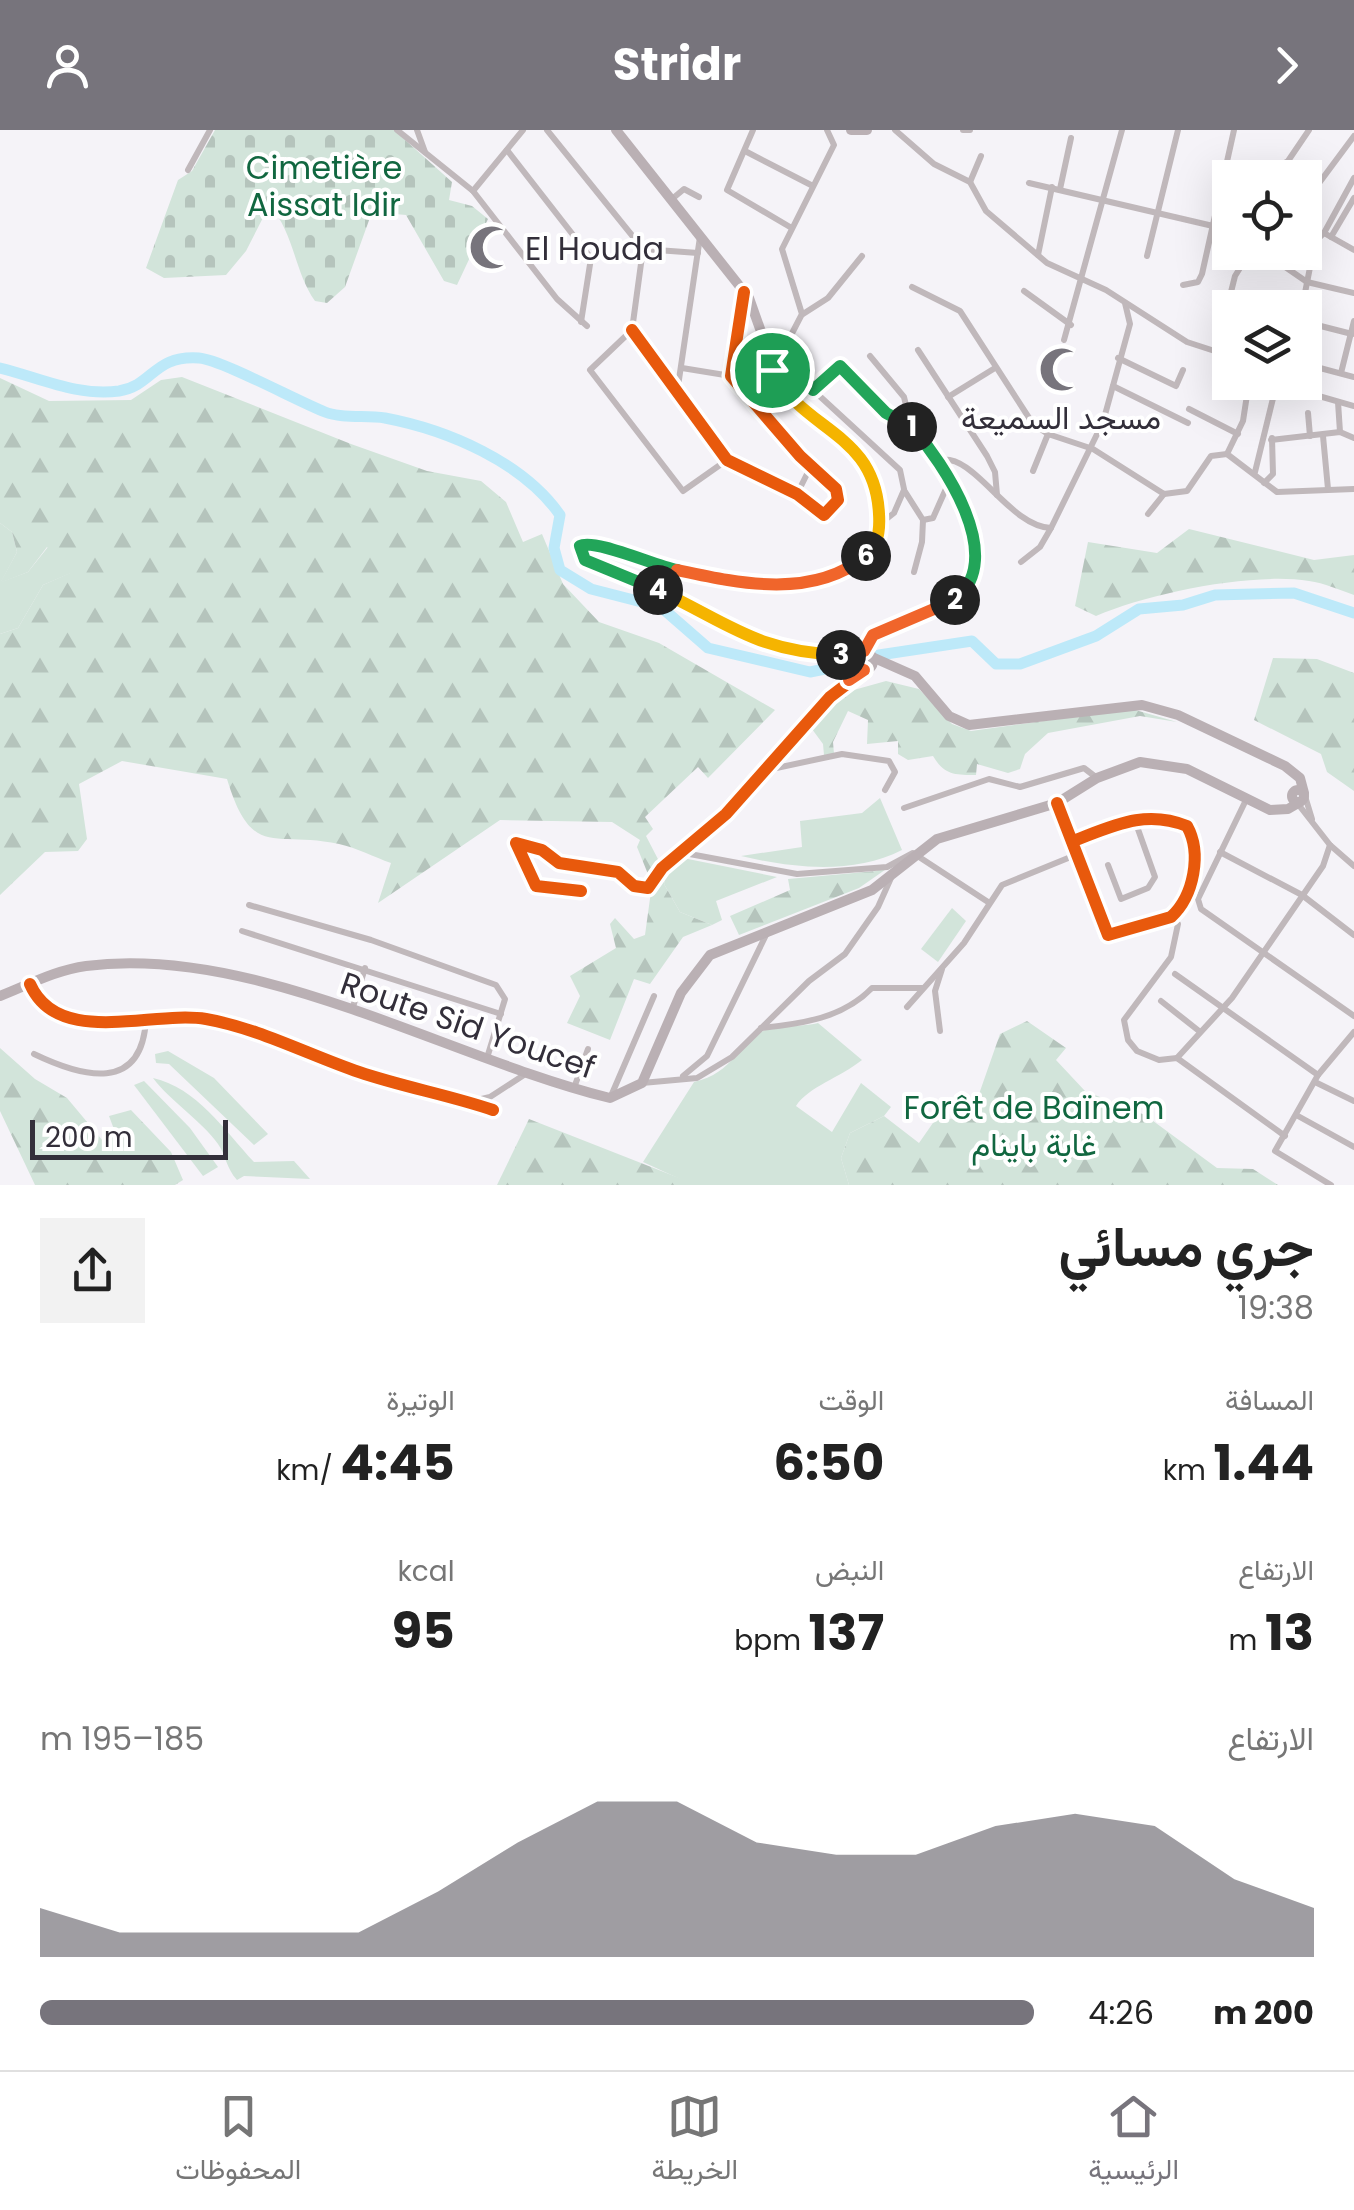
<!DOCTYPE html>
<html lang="ar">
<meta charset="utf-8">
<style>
:root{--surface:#fff;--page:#f2f2f2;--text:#222;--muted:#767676;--line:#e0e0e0;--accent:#77747c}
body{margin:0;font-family:Poppins,Vazirmatn,sans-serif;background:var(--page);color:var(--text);direction:rtl;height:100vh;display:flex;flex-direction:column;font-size:38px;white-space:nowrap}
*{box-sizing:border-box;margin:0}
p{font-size:32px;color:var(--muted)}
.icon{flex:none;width:55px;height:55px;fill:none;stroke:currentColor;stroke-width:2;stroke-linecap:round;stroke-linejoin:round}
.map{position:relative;height:1055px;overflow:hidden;direction:ltr}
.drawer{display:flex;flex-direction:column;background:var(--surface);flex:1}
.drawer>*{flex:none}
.fabs{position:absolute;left:1212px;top:30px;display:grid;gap:20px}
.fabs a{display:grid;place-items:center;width:110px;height:110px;border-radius:0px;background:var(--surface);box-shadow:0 10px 40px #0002;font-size:50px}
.scale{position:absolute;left:30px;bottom:25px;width:198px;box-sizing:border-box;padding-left:10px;border:5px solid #332f3a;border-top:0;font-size:28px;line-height:35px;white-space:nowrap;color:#332f3a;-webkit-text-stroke:8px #fff;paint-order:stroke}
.pin{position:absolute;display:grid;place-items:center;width:85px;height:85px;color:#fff;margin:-42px;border:5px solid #fff;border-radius:50%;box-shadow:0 2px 10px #0007}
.km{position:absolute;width:50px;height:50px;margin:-25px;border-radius:50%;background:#222;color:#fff;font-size:28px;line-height:50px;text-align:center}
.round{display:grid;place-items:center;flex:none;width:105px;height:105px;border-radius:0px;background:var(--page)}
.overview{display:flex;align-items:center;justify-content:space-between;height:170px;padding:0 40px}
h1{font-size:55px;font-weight:700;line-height:75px}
.metrics{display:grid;grid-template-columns:repeat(3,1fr);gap:15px;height:170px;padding:10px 40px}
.metrics div{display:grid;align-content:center}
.metrics b{font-size:50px;font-weight:700}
.metrics small{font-size:28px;font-weight:400}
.metrics p{font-size:28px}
.chart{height:280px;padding:20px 40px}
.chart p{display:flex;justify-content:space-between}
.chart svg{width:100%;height:180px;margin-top:10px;fill:var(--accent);opacity:.7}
ul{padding:0 40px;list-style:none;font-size:32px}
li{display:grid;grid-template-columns:160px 120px 1fr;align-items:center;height:75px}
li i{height:25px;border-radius:12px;background:var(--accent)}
header{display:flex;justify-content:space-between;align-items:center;height:130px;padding:0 40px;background:var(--accent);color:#fff;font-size:45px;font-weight:700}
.tab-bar{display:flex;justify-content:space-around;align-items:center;height:140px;border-top:2px solid var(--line);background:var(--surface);font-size:28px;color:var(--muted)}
.tab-bar a{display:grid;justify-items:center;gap:5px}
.tab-bar .active{color:var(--accent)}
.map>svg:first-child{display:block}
.grass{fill:#d2e4da}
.forest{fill:url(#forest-firs)}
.cemetery{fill:url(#cemetery-stones)}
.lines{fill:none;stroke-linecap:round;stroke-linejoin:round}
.river{stroke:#bde9f9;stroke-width:11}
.street{stroke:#c0b8bb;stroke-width:6}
.primary{stroke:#bab0b4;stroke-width:10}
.cycleway-casing{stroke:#fff;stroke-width:19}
.cycleway{stroke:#e8590c;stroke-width:12}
.split-1-casing{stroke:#fff;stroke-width:20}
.split-2-casing{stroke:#fff;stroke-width:20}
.split-3-casing{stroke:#fff;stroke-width:20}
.split-4-casing{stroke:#fff;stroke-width:20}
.split-5-casing{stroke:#fff;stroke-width:20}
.split-6-casing{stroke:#fff;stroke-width:20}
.split-7-casing{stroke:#fff;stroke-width:20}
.split-1{stroke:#22a559;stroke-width:12}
.split-2{stroke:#22a559;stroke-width:12}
.split-3{stroke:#f0652b;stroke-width:12}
.split-4{stroke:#f5b400;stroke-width:12}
.split-5{stroke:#22a559;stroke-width:12}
.split-6{stroke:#f0652b;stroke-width:12}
.split-7{stroke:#f5b400;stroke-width:12}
.labels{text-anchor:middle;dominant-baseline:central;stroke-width:8;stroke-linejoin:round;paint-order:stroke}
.park-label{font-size:32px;fill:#116740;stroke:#fff}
.poi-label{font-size:32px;fill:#332f3a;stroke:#fff;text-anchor:start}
.street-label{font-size:32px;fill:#332f3a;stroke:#fff}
</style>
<header><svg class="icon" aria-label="forward" viewBox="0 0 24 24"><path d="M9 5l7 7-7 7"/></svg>Stridr<svg class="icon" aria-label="person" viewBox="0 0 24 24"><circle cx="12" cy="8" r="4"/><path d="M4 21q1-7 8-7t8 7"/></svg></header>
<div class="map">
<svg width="1354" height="1055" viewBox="0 0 1354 1055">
<defs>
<pattern id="forest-firs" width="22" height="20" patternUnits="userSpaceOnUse" patternTransform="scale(2.5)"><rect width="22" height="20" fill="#d2e4da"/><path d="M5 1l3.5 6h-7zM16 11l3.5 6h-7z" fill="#b5c4bc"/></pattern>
<pattern id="cemetery-stones" width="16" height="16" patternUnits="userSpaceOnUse" patternTransform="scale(2.5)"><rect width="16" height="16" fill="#d2e4da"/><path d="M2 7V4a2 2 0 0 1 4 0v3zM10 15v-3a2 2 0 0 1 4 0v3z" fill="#b5c4bc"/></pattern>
</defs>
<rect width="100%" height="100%" fill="#f5f3f8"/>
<g class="grass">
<path d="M0 393 12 402 17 422 1 452 28 442 48 417 71 443 43 455 18 498 0 504Z"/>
<path d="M880 668 902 720C854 745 791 738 741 726L802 717 800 691 862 683Z"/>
<path d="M683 728 777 747 716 771 722 790 712 795 680 782 664 754 669 732Z"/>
<path d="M952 778 966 791 938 832 921 819Z"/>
<path d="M818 893 862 930C841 947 808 957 796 976L832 1002 861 953 891 977 884 986 850 1003 841 1028 849 1055H693L643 1032 694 952C734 943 739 912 763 901 777 895 803 897 818 893Z"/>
<path d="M168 921 214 948 268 1004 254 1015 169 934 156 933 155 924Z"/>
<path d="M153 948C197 958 224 1000 254 1032L294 1031 310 1049 244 1046 237 1050C226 1038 226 1025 218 1014 201 990 171 972 153 948Z"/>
<path d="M144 951 190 998 218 1037 203 1046 134 955Z"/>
</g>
<g class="forest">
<path d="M182 247 351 314 427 341 481 351 506 372 523 412 542 404 563 454 599 492 659 513 775 580 708 648 698 637 645 687 653 699 646 706 660 733 650 749 637 717 640 710 612 692 500 690 378 773 391 733C374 727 357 718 339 714 274 700 252 731 227 649L122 631 79 654 87 709 78 721 45 722 0 765V504L18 498 43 455 70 443 47 417 28 442 0 453 17 422 12 402 0 393V248L49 271 131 270 161 250Z"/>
<path d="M1189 399 1314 430 1354 425V465C1340 460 1324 453 1309 451 1252 442 1149 463 1096 486L1075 476 1088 412 1157 423Z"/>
<path d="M1273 528 1317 529 1354 543V661L1327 642 1321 624 1254 590Z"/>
<path d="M886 551 919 559 952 594 971 601 1132 579 1177 592 1140 586 1048 603 1025 624 1020 639 1008 643 977 634 976 645C955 645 944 645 933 626L908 630 898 624V611L867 614 868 590 848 581 833 612 834 624 824 625 823 614 809 595 843 563Z"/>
<path d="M905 726 859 758 739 805 730 786 790 760 788 749 876 741Z"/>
<path d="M669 732 664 754 680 782 712 795 683 807 650 854 634 849 610 910 567 893 580 866 570 846 616 818 610 794 615 788 634 809 645 805 652 754Z"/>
<path d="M1027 891 1066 918 1056 930 1085 961 1145 985 1217 1038 1253 1039 1278 1055H849L841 1028 850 1003 884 986 919 1013 935 990 971 987 1000 904Z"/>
<path d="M0 918 35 949 67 968 103 1011 115 1002 109 986 131 980 171 1022 183 1050 175 1055H35L0 981Z"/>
<path d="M529 989 697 1055H497Z"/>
</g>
<path class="cemetery" d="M215 0H394L452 52 449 70 472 76 488 89 457 155 444 151 406 85 372 82 345 157 327 173 315 171C294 142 294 100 269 76L246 121 226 145 164 148 146 138 178 50 192 41Z"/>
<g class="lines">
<g class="river">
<path d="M0 238C38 247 78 267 119 261 154 255 153 225 199 228 222 230 297 271 325 282 343 289 365 285 385 288 448 300 523 332 560 385L554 418 560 440 591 459 661 477 708 518 810 542 845 535"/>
<path d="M879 525 972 511 996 534H1020L1096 506 1139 479 1183 475 1215 465 1294 463 1354 483"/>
</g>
<g class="street">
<path d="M397 0 473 61 557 169 587 196"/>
<path d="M417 0 425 22"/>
<path d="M547 0 643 119 632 200 590 240 683 361 727 330"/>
<path d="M753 0 727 60 790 97"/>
<path d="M895 0 934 34 970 52 986 81 1047 133 1106 160 1187 212 1230 226"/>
<path d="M963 0H970"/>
<path d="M507 20 591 128 581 192"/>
<path d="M745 21 811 55"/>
<path d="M188 40 210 0"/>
<path d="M1224 43 1241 48"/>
<path d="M1259 48 1288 31 1309 0"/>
<path d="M970 52 981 26"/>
<path d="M1029 53 1213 96"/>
<path d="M1060 59 1071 8"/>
<path d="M473 61 523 0"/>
<path d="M672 69 684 59 699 67"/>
<path d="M1305 72 1354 6"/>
<path d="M1214 92 1230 95"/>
<path d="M1324 103 1354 48"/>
<path d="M1331 107 1354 68"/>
<path d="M643 119 698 123"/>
<path d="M1038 125 1052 57"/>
<path d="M1147 126 1178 0"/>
<path d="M1183 155 1198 152 1202 144 1234 0"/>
<path d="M912 157 960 181 1033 294 1048 304 1093 319 1164 364 1187 361 1211 326 1227 324"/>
<path d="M1024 161 1071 195"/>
<path d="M1302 178 1315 112 1324 103 1354 120"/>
<path d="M803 184 828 168 862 126"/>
<path d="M1305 192 1352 204"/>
<path d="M632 200 727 330 797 364 824 385 838 370 836 359 800 326 731 246 744 164"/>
<path d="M1064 210 1122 0"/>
<path d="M1217 218 1235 146 1245 130H1275L1307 152 1354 163"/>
<path d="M918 220 987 326 995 342 997 365"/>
<path d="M785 224 813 260 900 340 904 359"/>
<path d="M870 226 904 267 911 296"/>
<path d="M1118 228 1176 256 1183 240"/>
<path d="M1305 234 1354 247"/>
<path d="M682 238 731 246"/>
<path d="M774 238 802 184 782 119 834 15 827 0"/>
<path d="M1216 239 1225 223"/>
<path d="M1341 243 1354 191"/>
<path d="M1249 252 1243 291 1227 324 1277 362 1354 359"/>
<path d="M1277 254 1354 276"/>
<path d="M1113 256 1188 293"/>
<path d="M813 260 836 238H842C857 252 871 271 887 283 917 305 935 314 949 352L933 388 923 390 904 360 894 383 880 394"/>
<path d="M677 263 700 107"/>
<path d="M948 267 995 238"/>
<path d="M1338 272 1340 302"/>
<path d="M1189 279 1238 304"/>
<path d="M1308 283 1310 306"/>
<path d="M1323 306 1328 359"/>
<path d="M1271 310 1340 302 1354 308"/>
<path d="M940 330C975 323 1008 396 1051 398L1103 292 1130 194 1125 173"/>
<path d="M1033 341 1048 304"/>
<path d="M1255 342 1277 252"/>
<path d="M1264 353 1273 344 1272 308"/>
<path d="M797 364 811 336"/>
<path d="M1148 384 1164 364"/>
<path d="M1021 432 1040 417 1051 398"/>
<path d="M914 442 922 412 923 390"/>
<path d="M864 521C885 466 973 508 972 418 971 392 967 372 950 353"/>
<path d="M849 549 854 534"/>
<path d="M767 640 842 624 889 631 895 642 885 660"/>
<path d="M1305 666 1312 689"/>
<path d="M1246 670 1198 769 1201 779 1354 886"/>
<path d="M1057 673 1108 805 1171 787C1194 766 1202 723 1187 696 1145 679 1113 696 1073 711"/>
<path d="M1298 674 1330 715 1354 736"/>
<path d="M904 678 989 649 1020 657 1084 638 1097 648"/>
<path d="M679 722 797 744 887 737 913 723 988 772"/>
<path d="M1220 722 1302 765 1354 805"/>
<path d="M1108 735 1121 769 1148 758 1155 747 1134 688"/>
<path d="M581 761 536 756 516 713 542 720 559 733 618 742 634 756 648 758 662 738 726 684 830 567 864 541"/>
<path d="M249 775 371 810 496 855 505 869 487 928"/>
<path d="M1178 794 1171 827 1124 890 1128 910 1137 921 1159 930 1177 928 1285 1006"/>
<path d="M242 801 501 884"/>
<path d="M1175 844 1318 945"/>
<path d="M30 854C58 918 152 880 206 889 259 898 309 925 359 942 403 957 449 965 493 980"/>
<path d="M1161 871 1199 901"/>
<path d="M907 877 964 813 1002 755 1078 724"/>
<path d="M352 880 365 838"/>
<path d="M761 898C802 894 843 888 872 858H922"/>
<path d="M940 901 935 861 942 839"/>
<path d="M34 924C82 947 142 964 146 889"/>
<path d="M1177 928 1232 868 1323 736 1330 715"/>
<path d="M683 946 707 926 767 803"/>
<path d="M1315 952 1354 971"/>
<path d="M642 953 697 948 732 927 809 851 845 824 878 777 891 748"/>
<path d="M574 958 588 919"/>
<path d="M611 966 654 866"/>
<path d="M473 971 490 967 527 943"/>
<path d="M1298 986 1354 1017"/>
<path d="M1331 1055 1275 1021 1318 945 1354 902"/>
</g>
<g class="primary">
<path d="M616 0 749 168 779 252 870 338C879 360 888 398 873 420 852 451 784 459 750 454 711 449 667 442 630 428 615 422 595 407 580 416L581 425 758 513 802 523 854 526"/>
<path d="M851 0H867"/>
<circle cx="863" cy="531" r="10"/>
<path d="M872 527 915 546 949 586 969 595 1142 575 1178 585 1285 636 1300 648 1304 663"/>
<circle cx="1298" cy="666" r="6"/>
<path d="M0 866C28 855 56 840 86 836 256 814 448 928 610 968L642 953 681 863 710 825 872 760 937 709 1057 673 1097 648 1140 632 1187 639 1270 680 1288 679 1300 672"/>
</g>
<defs>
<g id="cycleway">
<path d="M632 200 727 330 797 364 824 385 838 370 836 359 800 326 731 246 744 162"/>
<path d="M1057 673 1108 805 1171 787C1194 766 1202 723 1187 696 1145 679 1113 696 1073 711"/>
<path d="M581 761 536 756 516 713 542 720 559 733 618 742 634 756 648 758 662 738 726 684 830 567 864 541"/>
<path d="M30 854C58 918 152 880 206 889 258 898 309 925 359 942 403 957 449 965 493 980"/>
</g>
</defs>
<use href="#cycleway" class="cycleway-casing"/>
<use href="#cycleway" class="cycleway"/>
</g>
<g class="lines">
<defs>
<path id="split-1" d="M772 240 785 224 813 260 840 236 886 283 912 297"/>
<path id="split-2" d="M912 297C943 333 1008 427 955 470"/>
<path id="split-3" d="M841 525 854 526 856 538 864 540 849 550 854 526 864 521 873 505 955 470"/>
<path id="split-4" d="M658 460C730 494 757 522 841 525"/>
<path id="split-5" d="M658 460 585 430 580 416C594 408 655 436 677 440"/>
<path id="split-6" d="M677 440C738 453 812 470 866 426"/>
<path id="split-7" d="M772 240C803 302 875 301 879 384 880 399 879 416 866 426"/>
</defs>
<use href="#split-1" class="split-1-casing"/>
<use href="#split-2" class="split-2-casing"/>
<use href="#split-3" class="split-3-casing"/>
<use href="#split-4" class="split-4-casing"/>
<use href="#split-5" class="split-5-casing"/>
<use href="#split-6" class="split-6-casing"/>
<use href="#split-7" class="split-7-casing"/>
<use href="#split-1" class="split-1"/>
<use href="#split-2" class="split-2"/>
<use href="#split-3" class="split-3"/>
<use href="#split-4" class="split-4"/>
<use href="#split-5" class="split-5"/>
<use href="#split-6" class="split-6"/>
<use href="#split-7" class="split-7"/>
</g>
<defs>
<symbol id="mosque-bare" viewBox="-9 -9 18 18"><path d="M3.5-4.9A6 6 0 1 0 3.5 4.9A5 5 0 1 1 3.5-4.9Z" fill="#77747c" stroke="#fff" stroke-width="2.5" paint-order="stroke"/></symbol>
</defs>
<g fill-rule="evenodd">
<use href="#mosque-bare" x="460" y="86" width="63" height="63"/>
<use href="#mosque-bare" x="1030" y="208" width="63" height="63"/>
</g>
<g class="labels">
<g class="park-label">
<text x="324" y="37">Cimetière<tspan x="324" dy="37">Aissat Idir</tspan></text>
<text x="1034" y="977">Forêt de Baïnem<tspan x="1034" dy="37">غابة باينام</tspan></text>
</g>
<g class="poi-label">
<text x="525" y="118">El Houda</text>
<text x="1061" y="287" text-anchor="middle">مسجد السميعة</text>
</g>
<g class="street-label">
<text transform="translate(468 895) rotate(19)">Route Sid Youcef</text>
</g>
</g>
</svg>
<div class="fabs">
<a><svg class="icon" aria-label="locate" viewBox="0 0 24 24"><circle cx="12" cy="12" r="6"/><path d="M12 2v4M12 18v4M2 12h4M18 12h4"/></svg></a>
<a><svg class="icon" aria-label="layers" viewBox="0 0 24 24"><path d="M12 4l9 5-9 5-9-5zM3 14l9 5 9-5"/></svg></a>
</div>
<div class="scale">200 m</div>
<div class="pin" style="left:772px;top:240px;background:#1e9e55"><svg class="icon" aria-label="arrive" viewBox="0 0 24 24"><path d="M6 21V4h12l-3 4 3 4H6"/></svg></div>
<b class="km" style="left:912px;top:297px">1</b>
<b class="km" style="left:955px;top:470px">2</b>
<b class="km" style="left:841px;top:525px">3</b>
<b class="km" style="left:658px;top:460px">4</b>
<b class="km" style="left:866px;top:426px">6</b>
</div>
<section class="drawer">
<div class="overview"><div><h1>جري مسائي</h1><p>19:38</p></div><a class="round"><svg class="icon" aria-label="share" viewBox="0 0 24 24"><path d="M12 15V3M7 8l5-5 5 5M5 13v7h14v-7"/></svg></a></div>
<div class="metrics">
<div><p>المسافة</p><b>1.44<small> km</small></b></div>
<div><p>الوقت</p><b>6:50</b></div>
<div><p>الوتيرة</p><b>4:45<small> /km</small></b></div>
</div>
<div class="metrics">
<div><p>الارتفاع</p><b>13<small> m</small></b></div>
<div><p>النبض</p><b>137<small> bpm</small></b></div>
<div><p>kcal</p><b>95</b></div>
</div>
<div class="chart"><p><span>الارتفاع</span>185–195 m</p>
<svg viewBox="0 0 160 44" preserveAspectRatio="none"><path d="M0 44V32L10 38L20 38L30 38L40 38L50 28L60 16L70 6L80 6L90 16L100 19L110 19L120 12L130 9L140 12L150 25L160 32V44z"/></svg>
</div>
<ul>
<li><b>200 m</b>4:26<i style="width:100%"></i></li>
</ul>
</section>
<nav class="tab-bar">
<a class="active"><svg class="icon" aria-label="home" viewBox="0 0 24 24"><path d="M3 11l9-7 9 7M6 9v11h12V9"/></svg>الرئيسية</a>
<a><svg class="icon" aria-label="map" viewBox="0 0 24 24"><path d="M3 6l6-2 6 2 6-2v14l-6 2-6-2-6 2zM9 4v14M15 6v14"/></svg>الخريطة</a>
<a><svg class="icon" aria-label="saved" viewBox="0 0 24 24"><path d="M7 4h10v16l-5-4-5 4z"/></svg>المحفوظات</a>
</nav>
